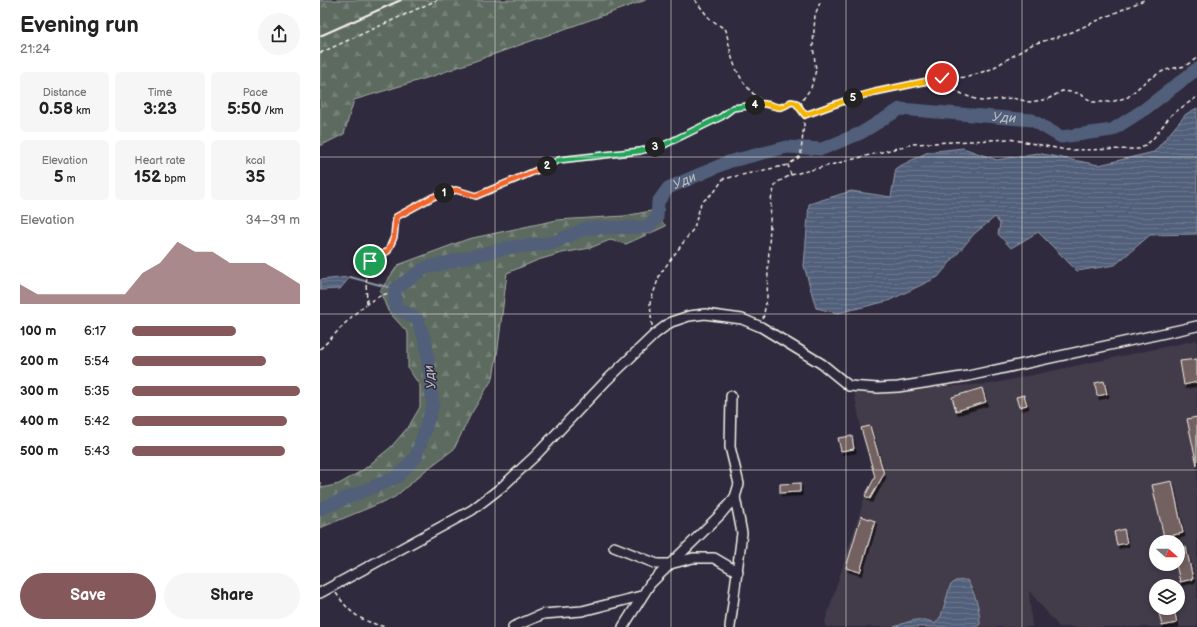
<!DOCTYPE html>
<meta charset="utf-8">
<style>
:root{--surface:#fff;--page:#f6f6f6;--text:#222;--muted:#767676;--accent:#85585c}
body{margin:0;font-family:"Balsamiq Sans",sans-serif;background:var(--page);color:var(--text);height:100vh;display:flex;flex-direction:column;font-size:15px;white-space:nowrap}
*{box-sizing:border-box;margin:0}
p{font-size:13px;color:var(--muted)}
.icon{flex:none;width:22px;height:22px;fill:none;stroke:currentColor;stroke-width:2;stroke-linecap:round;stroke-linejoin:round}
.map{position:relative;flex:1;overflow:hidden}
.drawer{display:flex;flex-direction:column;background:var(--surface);width:320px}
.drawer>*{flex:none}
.needle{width:26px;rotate:111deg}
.tools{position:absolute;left:829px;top:535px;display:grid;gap:8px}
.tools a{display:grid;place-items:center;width:36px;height:36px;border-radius:50%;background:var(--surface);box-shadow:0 2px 6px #0003;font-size:20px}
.pin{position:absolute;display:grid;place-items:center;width:34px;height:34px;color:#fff;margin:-17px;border:2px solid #fff;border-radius:50%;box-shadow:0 1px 4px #0007}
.km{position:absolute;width:20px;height:20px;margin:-10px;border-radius:50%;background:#222;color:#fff;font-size:11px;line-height:20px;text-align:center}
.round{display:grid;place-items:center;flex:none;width:42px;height:42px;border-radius:21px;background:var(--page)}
.summary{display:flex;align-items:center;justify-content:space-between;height:68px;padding:0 20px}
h1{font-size:22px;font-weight:700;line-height:30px}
.figures{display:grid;grid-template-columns:repeat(3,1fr);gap:6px;height:68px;padding:4px 20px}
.figures div{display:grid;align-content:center;border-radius:6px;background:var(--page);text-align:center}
.figures b{font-size:17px;font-weight:700}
.figures small{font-size:11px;font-weight:400}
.figures p{font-size:11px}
.chart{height:112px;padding:8px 20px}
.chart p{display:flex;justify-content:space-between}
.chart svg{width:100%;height:72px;margin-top:4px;fill:var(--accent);opacity:.7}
.action{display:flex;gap:8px;margin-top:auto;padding:8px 20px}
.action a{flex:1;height:46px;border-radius:24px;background:var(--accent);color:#fff;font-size:16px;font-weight:700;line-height:46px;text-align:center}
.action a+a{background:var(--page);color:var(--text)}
ul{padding:0 20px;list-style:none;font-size:13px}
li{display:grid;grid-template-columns:64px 48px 1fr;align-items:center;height:30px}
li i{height:10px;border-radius:5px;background:var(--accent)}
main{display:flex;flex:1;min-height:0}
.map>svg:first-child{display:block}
.built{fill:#433a48;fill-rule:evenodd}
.forest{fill:url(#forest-firs);stroke:#a8aea4}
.water{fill:url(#water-rules);stroke:#9299a6}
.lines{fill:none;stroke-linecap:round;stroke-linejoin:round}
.stream{stroke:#9299a6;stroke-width:2}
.river{stroke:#515e7a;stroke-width:13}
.building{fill:#736160;stroke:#f4f1e8;filter:url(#shadow)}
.minor-casing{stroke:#f4f1e8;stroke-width:12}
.path{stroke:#f4f1e8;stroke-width:1.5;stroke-dasharray:4 3;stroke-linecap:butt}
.minor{stroke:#2f2a3d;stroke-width:9}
.rail{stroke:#f4f1e8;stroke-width:2}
.split-1-casing{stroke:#fff;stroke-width:8}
.split-2-casing{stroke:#fff;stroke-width:8}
.split-3-casing{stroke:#fff;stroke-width:8}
.split-4-casing{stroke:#fff;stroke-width:8}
.split-5-casing{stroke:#fff;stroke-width:8}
.split-6-casing{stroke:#fff;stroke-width:8}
.split-1{stroke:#f0652b;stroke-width:5}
.split-2{stroke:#f0652b;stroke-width:5}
.split-3{stroke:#22a559;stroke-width:5}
.split-4{stroke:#22a559;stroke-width:5}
.split-5{stroke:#f5b400;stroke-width:5}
.split-6{stroke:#f5b400;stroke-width:5}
.grid{fill:none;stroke:#f4f1e8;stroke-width:1;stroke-opacity:0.55}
.labels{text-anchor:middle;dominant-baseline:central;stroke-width:3;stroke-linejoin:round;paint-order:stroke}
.water-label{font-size:13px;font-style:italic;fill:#b3b6bc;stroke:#2f2a3d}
</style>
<main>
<section class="drawer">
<div class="summary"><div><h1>Evening run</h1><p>21:24</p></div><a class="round"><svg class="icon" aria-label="share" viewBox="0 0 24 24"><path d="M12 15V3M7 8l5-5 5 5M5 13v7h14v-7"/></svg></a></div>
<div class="figures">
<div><p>Distance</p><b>0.58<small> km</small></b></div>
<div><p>Time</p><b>3:23</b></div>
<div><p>Pace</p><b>5:50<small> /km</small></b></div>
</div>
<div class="figures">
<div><p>Elevation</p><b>5<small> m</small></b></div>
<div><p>Heart rate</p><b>152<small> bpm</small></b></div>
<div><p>kcal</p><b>35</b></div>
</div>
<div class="chart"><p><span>Elevation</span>34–39 m</p>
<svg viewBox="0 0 160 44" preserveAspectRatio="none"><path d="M0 44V32L10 38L20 38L30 38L40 38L50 38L60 38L70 25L80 19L90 6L100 12L110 12L120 19L130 19L140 19L150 25L160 32V44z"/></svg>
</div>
<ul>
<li><b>100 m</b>6:17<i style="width:62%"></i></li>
<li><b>200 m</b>5:54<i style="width:80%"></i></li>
<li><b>300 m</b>5:35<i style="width:100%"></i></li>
<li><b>400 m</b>5:42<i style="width:92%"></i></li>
<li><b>500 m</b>5:43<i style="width:91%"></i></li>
</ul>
<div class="action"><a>Save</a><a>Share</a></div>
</section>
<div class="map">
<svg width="877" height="627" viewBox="0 0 877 627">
<defs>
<pattern id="forest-firs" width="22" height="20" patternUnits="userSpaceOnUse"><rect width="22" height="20" fill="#5c6a60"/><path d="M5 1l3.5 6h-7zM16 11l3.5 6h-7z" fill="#748077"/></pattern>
<pattern id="water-rules" width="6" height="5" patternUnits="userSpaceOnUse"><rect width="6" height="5" fill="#515e7a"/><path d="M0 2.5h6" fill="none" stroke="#6b768d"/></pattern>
<filter id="shadow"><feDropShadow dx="2" dy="3.5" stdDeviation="0" flood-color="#0009"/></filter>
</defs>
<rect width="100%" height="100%" fill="#2f2a3d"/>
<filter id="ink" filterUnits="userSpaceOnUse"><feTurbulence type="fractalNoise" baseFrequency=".025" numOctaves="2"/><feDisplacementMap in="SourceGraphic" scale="8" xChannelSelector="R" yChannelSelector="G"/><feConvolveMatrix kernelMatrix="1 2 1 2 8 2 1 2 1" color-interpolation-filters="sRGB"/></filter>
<g filter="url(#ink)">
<path class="built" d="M877 340V627H739L709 591 712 627H505V622L545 496 555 477 541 428 534 392 670 384ZM836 542H858V564H836ZM836 586H858V608H836Z"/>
<g class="forest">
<path d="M0 0H326L113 76 34 100 24 134 0 146Z"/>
<path d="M331 211 346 226 306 244 290 240 270 248 242 253 218 260 187 273 178 348 173 378 151 414 134 449 106 470 75 497 0 528V482L2 488 19 484 43 470 71 447 89 426 100 407V386L88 368V333L68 311 60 291 78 265 148 239 237 220 304 216Z"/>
</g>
<g class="water">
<path d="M877 108V234L830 235 795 265 757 271 718 232 691 248 678 234 680 224 675 217 654 234 618 277 568 301 518 313 496 308 484 266 489 204 531 191 571 197 576 168 608 152 643 148 677 160 717 153 779 165 834 152 866 114Z"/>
<path d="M30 277 20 289 0 290V280Z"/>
<path d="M647 580C655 594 660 608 660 624L657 627H574C588 622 602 615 615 624L621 616 630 586 635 581Z"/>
</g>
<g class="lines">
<path class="stream" d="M30 277 75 289"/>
<path class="river" id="s1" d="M0 509 77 477 96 457 113 405 106 343 97 319 75 307V289L105 268 186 248 232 243 267 228 328 227 337 218 338 202 348 188 408 162 467 147 502 149 541 133 580 109 712 120 741 137 792 130 825 109 877 69"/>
</g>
<g class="building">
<path d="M877 359V382L864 385 860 361Z"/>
<path d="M784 381 787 394 777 396 775 383Z"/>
<path d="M662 388 666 402 636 411 632 397Z"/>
<path d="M704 395 707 405 699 407 696 397Z"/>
<path d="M877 417V465L867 419Z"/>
<path d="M550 426 564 474 550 499 545 496 555 477 541 428Z"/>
<path d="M532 436 534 449 521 451 518 438Z"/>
<path d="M852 481 863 533 844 537 832 485Z"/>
<path d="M480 483V492L460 493V484Z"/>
<path d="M541 516 555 521 540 572 526 568Z"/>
<path d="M804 529 807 543 797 545 794 532Z"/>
<path d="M866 547 873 579 860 582 856 564H858V549Z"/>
<path d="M838 608H854L857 623 842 626Z"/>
</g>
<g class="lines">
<defs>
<g id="minor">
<path d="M294 547 337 564H350L373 558H394L418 572"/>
<path d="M0 593 152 510 183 486 216 455 287 380 335 334 351 322 369 316 385 314 422 319 441 327 502 364 529 386 558 388 578 387 648 376 877 326"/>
<path d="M193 627 223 614 262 611 321 596"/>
<path d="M303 627 330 584 400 515 415 497 419 484 410 447 411 396"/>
<path d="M410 627 422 533 415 497"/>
</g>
</defs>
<use href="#minor" class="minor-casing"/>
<g class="path">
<path d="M375 0 389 18 406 30C408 40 410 51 413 61 420 82 439 107 463 108L471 103H476L483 113"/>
<path d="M0 53 117 0"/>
<path d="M615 79 644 95 661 101 692 98 710 102 728 99 742 91 758 93 773 102H791L808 97 827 80 845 70 865 66 877 58"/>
<path d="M485 115 555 92 610 82 615 79 648 77 671 69 713 44 745 35 824 0"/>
<path d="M471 175 468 165 481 156V152L485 115 481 102 491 88 496 70 493 46 495 15 501 0"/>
<path d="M47 303 46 282 50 261C75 247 74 245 76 217L113 197 136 190 156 195 206 176 239 160 320 151 344 145 401 117 413 108 446 104"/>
<path d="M443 319 447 297 451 199 456 183 471 175 593 144 690 139 746 150 820 149 832 140 851 115 877 97"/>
<path d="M332 326 330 303 340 274 374 228 381 203 395 191 403 179 468 165"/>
<path d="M0 349C20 331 43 298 70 293"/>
<path d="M16 593C31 615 40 620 65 627"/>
</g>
<use href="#minor" class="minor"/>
<path class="rail" d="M0 36 81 0"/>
</g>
</g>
<g class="lines" filter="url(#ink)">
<defs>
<path id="split-1" d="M50 261 68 251 74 237 76 217 113 197 124 193"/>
<path id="split-2" d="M124 193 136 190 156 196 227 166"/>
<path id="split-3" d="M227 166 239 160 320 151 335 147"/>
<path id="split-4" d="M335 147 344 145 401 117 413 108 435 105"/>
<path id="split-5" d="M435 105C438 105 443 103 445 104 458 106 458 111 471 102L476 103 485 115 533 98"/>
<path id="split-6" d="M533 98 555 92 622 78"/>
</defs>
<use href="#split-1" class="split-1-casing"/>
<use href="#split-2" class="split-2-casing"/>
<use href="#split-3" class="split-3-casing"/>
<use href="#split-4" class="split-4-casing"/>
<use href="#split-5" class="split-5-casing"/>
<use href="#split-6" class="split-6-casing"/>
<use href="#split-1" class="split-1"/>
<use href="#split-2" class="split-2"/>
<use href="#split-3" class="split-3"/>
<use href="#split-4" class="split-4"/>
<use href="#split-5" class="split-5"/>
<use href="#split-6" class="split-6"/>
</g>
<path class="grid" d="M175 0V627M351 0V627M526 0V627M702 0V627M0 157H877M0 314H877M0 470H877"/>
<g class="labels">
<g class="water-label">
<text stroke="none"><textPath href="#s1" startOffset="962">Уди</textPath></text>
<text stroke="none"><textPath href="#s1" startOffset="626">Уди</textPath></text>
<text transform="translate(110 377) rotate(-97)">Уди</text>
</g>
</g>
</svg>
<div class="tools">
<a><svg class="needle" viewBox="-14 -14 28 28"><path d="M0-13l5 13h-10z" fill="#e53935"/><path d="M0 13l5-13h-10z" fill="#767676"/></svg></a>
<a><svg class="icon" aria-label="layers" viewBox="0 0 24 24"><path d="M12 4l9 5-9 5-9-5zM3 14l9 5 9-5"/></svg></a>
</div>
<div class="pin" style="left:50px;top:261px;background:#1e9e55"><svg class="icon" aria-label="arrive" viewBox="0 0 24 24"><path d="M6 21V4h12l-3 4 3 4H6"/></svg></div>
<div class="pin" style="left:622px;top:78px;background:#d93025"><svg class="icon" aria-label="check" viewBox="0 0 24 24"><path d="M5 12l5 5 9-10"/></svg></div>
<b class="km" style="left:124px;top:193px">1</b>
<b class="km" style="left:227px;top:166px">2</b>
<b class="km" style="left:335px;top:147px">3</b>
<b class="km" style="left:435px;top:105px">4</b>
<b class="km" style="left:533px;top:98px">5</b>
</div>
</main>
